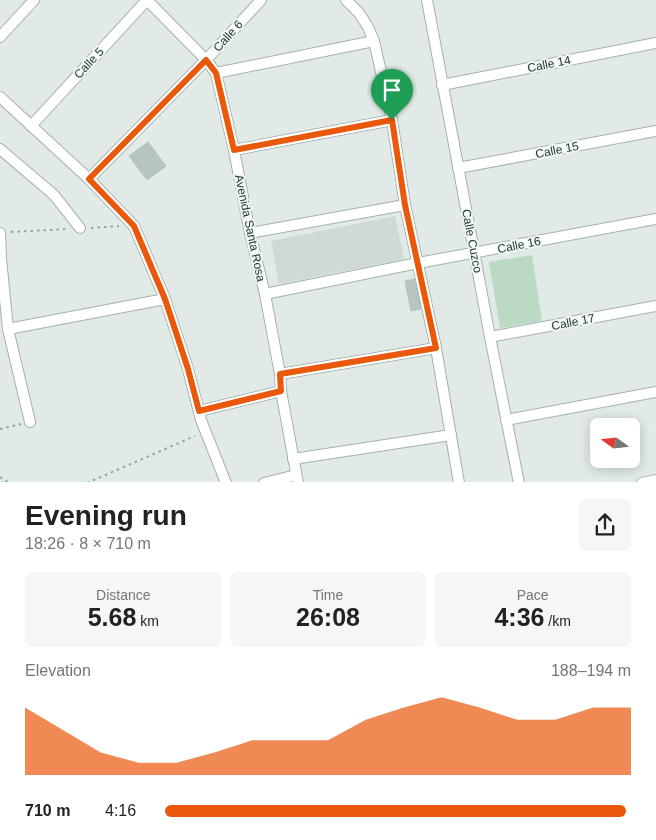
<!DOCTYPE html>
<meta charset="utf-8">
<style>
:root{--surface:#fff;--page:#f6f6f6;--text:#222;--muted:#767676;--accent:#ea580c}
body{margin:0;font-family:Helvetica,sans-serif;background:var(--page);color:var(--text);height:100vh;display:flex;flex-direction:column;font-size:19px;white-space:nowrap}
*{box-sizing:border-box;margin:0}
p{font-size:16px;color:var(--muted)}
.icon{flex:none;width:28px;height:28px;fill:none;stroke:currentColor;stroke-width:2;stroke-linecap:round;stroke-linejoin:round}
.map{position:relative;height:482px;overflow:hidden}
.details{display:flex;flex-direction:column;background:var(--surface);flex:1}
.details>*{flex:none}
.needle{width:32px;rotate:285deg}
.controls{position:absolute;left:590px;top:418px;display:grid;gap:10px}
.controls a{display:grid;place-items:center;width:50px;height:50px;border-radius:8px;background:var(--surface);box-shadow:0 2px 12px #0003;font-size:25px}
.pin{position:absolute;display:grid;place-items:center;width:42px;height:42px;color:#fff;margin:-51px -21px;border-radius:50% 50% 50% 0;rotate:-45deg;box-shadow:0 0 5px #0007}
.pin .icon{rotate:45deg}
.round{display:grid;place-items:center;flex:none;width:52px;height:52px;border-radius:8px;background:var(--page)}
.summary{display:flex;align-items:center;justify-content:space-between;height:85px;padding:0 25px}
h1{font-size:28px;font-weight:600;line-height:38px}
.metrics{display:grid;grid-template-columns:repeat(3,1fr);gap:8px;height:85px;padding:5px 25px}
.metrics div{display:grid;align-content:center;border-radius:8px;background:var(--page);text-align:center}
.metrics b{font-size:25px;font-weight:600}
.metrics small{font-size:14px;font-weight:400}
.metrics p{font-size:14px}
.chart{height:140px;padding:10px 25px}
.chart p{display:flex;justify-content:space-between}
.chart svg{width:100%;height:90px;margin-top:5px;fill:var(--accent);opacity:.7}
ul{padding:0 25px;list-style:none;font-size:16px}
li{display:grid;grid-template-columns:80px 60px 1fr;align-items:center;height:38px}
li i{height:12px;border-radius:6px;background:var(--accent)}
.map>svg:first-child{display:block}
.built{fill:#cfdad5}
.green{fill:#bbdac4}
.building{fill:#b6c5bf;stroke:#b4c3bd}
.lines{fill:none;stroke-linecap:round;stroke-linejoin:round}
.street-casing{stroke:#a4b1ad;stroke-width:12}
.path{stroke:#84aba0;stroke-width:2;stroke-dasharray:2.5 4;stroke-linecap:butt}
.street{stroke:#fff;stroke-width:10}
.route-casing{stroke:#fff;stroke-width:10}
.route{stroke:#ea580c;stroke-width:6}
.labels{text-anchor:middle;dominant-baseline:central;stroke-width:4;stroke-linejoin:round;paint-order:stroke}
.street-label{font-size:12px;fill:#233934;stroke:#f1f7f4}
</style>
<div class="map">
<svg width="656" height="483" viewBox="0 0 656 483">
<rect width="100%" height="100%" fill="#e1eae6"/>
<path class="built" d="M395 216 404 259 279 284 271 241Z"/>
<path class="green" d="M532 255 542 321 500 328 489 262Z"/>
<g class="building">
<path d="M148 142 166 166 147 180 129 156Z"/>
<path d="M415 279 421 309 411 311 405 281Z"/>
</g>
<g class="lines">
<defs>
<g id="street">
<path d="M147 0 206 60 216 73 234 150 250 233 265 294 280 374 281 391 298 483"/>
<path d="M346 0 359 13 368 27 374 41 392 120 405 205 436 348 459 483"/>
<path d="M427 0 490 337 519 483"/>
<path d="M0 37 34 0"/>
<path d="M216 73 374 41"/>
<path d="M442 85 656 43"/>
<path d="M0 97 89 179 134 226 165 299 188 369 201 420 226 483"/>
<path d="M31 126 147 0"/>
<path d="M0 149 54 195 80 228"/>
<path d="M234 150 392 120"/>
<path d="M458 168 656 131"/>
<path d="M89 179 206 60 261 0"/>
<path d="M0 233 1 259 8 329 30 422"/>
<path d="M250 233 405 205"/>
<path d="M265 294 418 263 656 219"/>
<path d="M8 329 165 299"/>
<path d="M490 337 656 306"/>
<path d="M280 374 436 348"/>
<path d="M199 411 281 391"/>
<path d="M506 420 656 392"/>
<path d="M293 459 451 435"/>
<path d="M264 483 296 475"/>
<path d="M642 483 656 480"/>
</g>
</defs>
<use href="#street" class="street-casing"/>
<g class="path">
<path d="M91 228 119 226"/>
<path d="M11 232 67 229"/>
<path d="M0 429 21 424"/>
<path d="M0 477 9 483"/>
<path d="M87 483 195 436"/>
</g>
<use href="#street" class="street"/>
</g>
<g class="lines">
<defs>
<path id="route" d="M206 60 216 73 234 150 392 120 405 205 436 348 280 374 281 391 199 411 188 369 165 299 134 226 89 179Z"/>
</defs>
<use href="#route" class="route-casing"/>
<use href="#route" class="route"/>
</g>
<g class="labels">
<g class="street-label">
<text transform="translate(228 36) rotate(-48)">Calle 6</text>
<text transform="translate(89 63) rotate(-47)">Calle 5</text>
<text transform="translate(549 64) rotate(-11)">Calle 14</text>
<text transform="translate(557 150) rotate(-11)">Calle 15</text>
<text transform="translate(250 228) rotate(78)">Avenida Santa Rosa</text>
<text transform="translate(472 241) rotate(79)">Calle Cuzco</text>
<text transform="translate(519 245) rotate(-11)">Calle 16</text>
<text transform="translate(573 322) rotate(-11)">Calle 17</text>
</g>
</g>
</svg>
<div class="controls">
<a><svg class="needle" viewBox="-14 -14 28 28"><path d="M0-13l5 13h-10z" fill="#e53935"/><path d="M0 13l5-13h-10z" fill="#767676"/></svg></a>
</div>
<div class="pin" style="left:392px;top:120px;background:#1e9e55"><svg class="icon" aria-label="arrive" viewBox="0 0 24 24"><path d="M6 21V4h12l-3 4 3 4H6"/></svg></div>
</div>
<section class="details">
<div class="summary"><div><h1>Evening run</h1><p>18:26 · 8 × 710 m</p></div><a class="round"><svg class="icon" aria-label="share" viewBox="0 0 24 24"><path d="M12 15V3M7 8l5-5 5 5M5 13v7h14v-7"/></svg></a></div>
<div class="metrics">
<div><p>Distance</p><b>5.68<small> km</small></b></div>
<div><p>Time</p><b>26:08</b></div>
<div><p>Pace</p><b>4:36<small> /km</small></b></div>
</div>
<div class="chart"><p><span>Elevation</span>188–194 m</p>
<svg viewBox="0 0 160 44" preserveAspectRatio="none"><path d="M0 44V11L10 22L20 33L30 38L40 38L50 33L60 27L70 27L80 27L90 17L100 11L110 6L120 11L130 17L140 17L150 11L160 11V44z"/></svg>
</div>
<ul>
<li><b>710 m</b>4:16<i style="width:99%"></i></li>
</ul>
</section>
